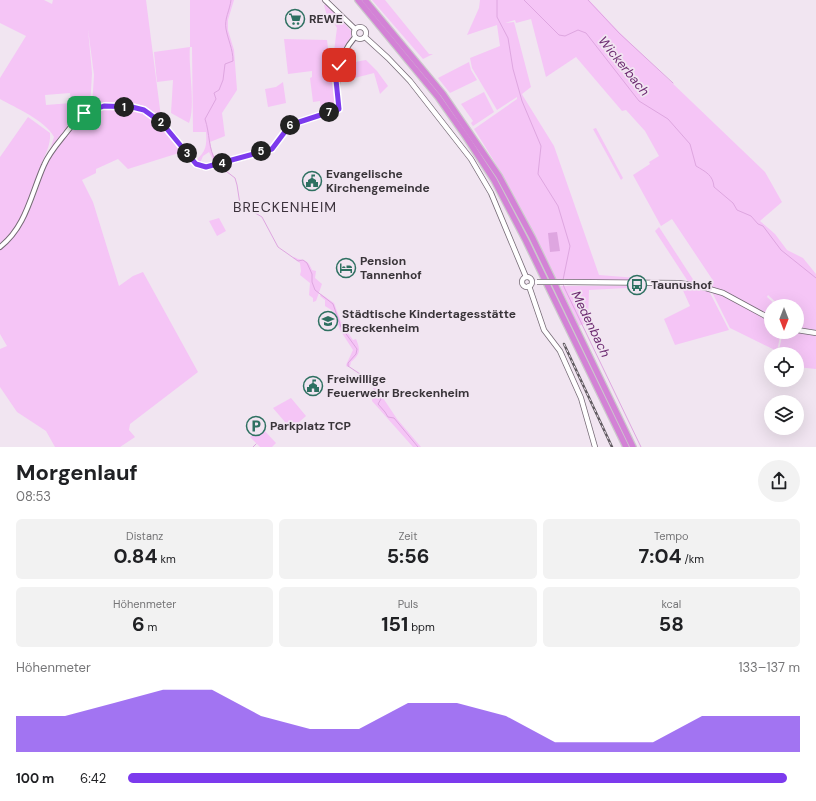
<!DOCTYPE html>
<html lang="de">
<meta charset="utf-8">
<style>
:root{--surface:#fff;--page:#f2f2f2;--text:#202124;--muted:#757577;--accent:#7c3aed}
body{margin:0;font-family:"DM Sans",sans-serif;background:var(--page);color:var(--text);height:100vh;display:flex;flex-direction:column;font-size:15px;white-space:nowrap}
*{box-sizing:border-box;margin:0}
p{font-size:13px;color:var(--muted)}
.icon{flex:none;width:22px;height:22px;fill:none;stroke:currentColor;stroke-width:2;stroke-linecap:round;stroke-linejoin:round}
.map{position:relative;height:447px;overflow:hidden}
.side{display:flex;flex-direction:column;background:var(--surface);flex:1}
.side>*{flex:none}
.needle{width:26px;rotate:180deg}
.tools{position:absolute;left:764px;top:299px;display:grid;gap:8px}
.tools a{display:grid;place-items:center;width:40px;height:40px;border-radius:50%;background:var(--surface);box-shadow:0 4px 16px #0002;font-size:20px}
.pin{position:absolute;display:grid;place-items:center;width:34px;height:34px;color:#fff;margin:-17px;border-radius:8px;box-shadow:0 2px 6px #0006}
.km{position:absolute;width:20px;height:20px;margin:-10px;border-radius:50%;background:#222;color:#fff;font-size:11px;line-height:20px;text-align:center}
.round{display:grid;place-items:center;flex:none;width:42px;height:42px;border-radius:21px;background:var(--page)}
.head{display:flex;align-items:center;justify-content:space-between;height:68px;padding:0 16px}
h1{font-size:22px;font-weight:700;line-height:30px}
.metrics{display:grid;grid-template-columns:repeat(3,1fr);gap:6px;height:68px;padding:4px 16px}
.metrics div{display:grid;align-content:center;border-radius:6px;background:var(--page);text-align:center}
.metrics b{font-size:20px;font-weight:700}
.metrics small{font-size:11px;font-weight:400}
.metrics p{font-size:11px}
.chart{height:112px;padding:8px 16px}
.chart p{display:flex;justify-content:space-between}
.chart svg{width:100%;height:72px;margin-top:4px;fill:var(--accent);opacity:.7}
ul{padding:0 16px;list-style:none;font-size:13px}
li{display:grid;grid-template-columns:64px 48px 1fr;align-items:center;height:30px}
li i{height:10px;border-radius:5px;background:var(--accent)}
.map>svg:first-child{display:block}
.green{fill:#f5c5f6;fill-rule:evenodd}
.water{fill:#dea6e0}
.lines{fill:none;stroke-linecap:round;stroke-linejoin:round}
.stream{stroke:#dea6e0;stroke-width:1}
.tertiary-casing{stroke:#756a75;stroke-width:6}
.secondary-casing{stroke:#756a75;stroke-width:6}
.motorway-casing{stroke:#cccacc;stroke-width:8}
.tertiary{stroke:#fff;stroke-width:4}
.secondary{stroke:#fff;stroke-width:4.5}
.motorway{stroke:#d382d6;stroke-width:5.5}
.rail-casing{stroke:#605a60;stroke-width:2.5}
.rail{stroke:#f1e5f1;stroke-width:1;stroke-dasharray:3;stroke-linecap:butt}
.secondary-bridge-casing{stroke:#756a75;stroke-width:6;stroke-linecap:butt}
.secondary-bridge{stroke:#fff;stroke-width:4.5}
.route-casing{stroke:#fff;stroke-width:8}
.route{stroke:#7c3aed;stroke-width:5}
.labels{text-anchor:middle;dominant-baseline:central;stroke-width:3.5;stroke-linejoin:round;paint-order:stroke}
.poi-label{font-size:12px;font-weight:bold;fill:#3a353a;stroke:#f1e5f1;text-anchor:start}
.water-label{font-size:13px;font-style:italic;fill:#6d2c71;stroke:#f1e5f1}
.quarter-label{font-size:14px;letter-spacing:1px;fill:#3c323c;stroke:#f1e5f1}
</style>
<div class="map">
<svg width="816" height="447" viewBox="0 0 816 447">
<rect width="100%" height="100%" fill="#f1e5f1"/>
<g class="green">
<path d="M0 0H44L52 4 53 0H146L161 117 159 118C139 104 116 103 92 107L94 75 88 29 92 73 90 108C70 117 65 137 50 150L54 137C45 120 16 108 0 99V78L26 36 0 23ZM70 93 71 103 46 105 45 95Z"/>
<path d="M190 0H234L228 20V30L234 50 237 90 222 113 225 136 210 142 212 152 217 161 214 162 209 152 203 156 200 163 196 160C206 152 207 145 206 132H193L192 47H190C188 66 196 107 189 123L171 113 173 80 157 82 154 52 190 47Z"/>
<path d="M372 0H385L429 54H433L423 59Z"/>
<path d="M480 0H589L620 33 765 172 782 202 760 221 775 234 787 250 803 258 816 274V330L797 328V306H780L768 295 767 297 777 306H771V317L723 291 709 286 714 282 672 219 661 226 633 175 650 164 649 162 659 156 645 131 626 110 622 111 576 57 546 77 531 19 516 23 515 20 505 23 514 22 531 87 522 94 523 96 554 146 599 275 637 278 639 281 556 279C532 227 505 177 474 129L517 99V97L497 110 472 68 470 58 500 46 497 25 467 35 479 8Z"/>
<path d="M327 4 352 32 351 37 339 54H336L334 51 337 28 332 20 327 16 324 5Z"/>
<path d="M284 39 327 40 335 103 333 109 321 112 320 101 313 102 310 78 312 77V71L288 74Z"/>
<path d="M366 60 377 71 388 86 380 94 374 73 339 82C344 64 349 63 366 60Z"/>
<path d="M469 62 471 70 477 80 450 93 438 78Z"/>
<path d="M283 82 286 103 268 107 265 89 276 87Z"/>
<path d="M484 92 494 112 473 126 471 123 473 121 461 104Z"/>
<path d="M103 108C151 108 153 116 182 152L128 169 118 159 96 169V173L82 180 93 202 119 286 133 276 143 272 198 372 130 424 129 430 135 437 120 447H55L46 431 17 412 0 387V349L7 346 0 334V250C16 237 28 216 35 197 41 182 43 167 52 154 56 147 62 141 67 135 77 121 86 113 103 108Z"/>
<path d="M28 117 50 133C51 145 45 155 41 165 32 190 23 228 0 244V157Z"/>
<path d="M596 128 623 178 621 180 593 129Z"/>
<path d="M219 218 226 231 217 236 209 221Z"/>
<path d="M659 227 696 284 689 283 655 231Z"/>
<path d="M294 257C303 262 307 257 312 270L316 271 315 278 322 284 316 301 313 302V298L309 295 310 283 300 275 301 271 300 263 293 258Z"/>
<path d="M560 286H628L627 288 589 290 588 322 579 326Z"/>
<path d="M681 286 709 291 729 330 675 345 664 319 690 306Z"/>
<path d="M711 290 771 321V332H781L777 351 730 328Z"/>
<path d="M321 294 334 303 341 322 345 324 348 333 353 340 356 339C361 351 360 354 351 362L350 366 347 367 346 365 353 350 340 330 333 311 325 306V300L320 296Z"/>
<path d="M783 332H797L816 336V369L797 367V354H778Z"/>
<path d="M374 388 377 389 397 419 421 447H413L372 401Z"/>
<path d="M291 398 306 416 291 429 273 408Z"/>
<path d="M261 427 276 443 272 447H260L250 437Z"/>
</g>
<path class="water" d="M557 232 560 251 550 252 548 233Z"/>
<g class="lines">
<g class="stream">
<path d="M497 0V17L508 38 513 69 522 101 541 146 538 174 558 206 570 246 563 280"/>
<path d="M524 0 559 35 565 36 578 30 586 33 639 101 668 119 690 144 696 166C706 172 713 175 714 187L733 203 737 210 751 216 758 224 763 226 781 250 816 278"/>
<path d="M588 0 619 33 673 83"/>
<path d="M216 162C208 148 210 134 205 119L216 99 214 93 219 90 223 80 225 64 233 61C233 49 228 40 226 29 224 19 230 10 231 0"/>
<path d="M218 165 235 178 237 185 240 204 262 217 278 247 298 261 303 260 307 263 312 274V282L315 290 333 304 341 327 357 349 356 354 348 363V366L366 378"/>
<path d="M563 283 564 287 641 447"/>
<path d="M374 389 381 399 378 404 385 412 388 417 394 418 418 447"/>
<path d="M253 447 256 444"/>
</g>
<defs>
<path id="tertiary" d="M0 247C26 227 31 194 44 165 49 153 58 143 66 133 80 114 92 105 116 106 131 107 144 108 156 118 172 130 182 149 196 164L204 167 211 166 273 149 290 125 339 109C335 81 336 59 355 37"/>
<g id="secondary">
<path d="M325 0 355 29"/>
<circle cx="360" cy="33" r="6"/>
<path d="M365 37 388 58 410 81 471 159 491 193 526 277"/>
<circle cx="527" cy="282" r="5"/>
<path d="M564 282 679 283 699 286 723 293 771 319"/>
<path d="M529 286 544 330 560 351 581 398 595 447"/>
<path d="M797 330 816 333"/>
</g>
<g id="motorway">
<path d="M358 0 438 97 466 137 494 180 526 241 626 447"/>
<path d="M365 0 443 94 499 176 532 237 633 447"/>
</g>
</defs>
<use href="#tertiary" class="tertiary-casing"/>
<use href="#secondary" class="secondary-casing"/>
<use href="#motorway" class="motorway-casing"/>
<use href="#tertiary" class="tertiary"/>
<use href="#secondary" class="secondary"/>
<use href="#motorway" class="motorway"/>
<defs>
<path id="rail" d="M564 344 612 447"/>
</defs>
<use href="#rail" class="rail-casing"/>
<use href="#rail" class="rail"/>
<defs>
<path id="secondary-bridge" d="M537 282H564"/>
</defs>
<use href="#secondary-bridge" class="secondary-bridge-casing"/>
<use href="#secondary-bridge" class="secondary-bridge"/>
</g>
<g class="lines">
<defs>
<path id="route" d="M84 113 104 106 132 107 144 110 162 123 196 164 206 167 272 149 290 125 339 109 336 80 339 65"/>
</defs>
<use href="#route" class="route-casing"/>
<use href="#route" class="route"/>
</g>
<defs>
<symbol id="supermarket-ring" viewBox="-11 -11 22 22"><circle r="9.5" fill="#f1e5f1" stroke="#2e7061" stroke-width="1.5"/><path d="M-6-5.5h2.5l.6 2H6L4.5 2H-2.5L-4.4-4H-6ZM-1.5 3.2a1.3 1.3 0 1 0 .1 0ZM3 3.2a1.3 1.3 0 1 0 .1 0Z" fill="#2e7061"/></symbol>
<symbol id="civic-ring" viewBox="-11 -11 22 22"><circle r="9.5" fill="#f1e5f1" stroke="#2e7061" stroke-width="1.5"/><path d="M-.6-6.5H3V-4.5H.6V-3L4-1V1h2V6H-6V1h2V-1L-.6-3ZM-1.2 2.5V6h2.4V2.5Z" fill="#2e7061"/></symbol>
<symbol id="hotel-ring" viewBox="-11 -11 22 22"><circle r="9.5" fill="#f1e5f1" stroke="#2e7061" stroke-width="1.5"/><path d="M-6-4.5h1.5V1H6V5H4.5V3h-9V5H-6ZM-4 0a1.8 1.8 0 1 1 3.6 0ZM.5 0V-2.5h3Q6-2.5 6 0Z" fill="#2e7061"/></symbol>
<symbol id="bus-ring" viewBox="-11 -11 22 22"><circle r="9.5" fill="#f1e5f1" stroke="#2e7061" stroke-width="1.5"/><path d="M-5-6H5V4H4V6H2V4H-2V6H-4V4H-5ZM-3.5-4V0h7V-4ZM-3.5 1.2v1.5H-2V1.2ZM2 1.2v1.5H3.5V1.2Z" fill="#2e7061"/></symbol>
<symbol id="school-ring" viewBox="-11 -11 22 22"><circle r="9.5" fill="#f1e5f1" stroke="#2e7061" stroke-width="1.5"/><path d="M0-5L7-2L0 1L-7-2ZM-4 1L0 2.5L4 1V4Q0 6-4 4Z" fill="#2e7061"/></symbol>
<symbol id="parking-ring" viewBox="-11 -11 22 22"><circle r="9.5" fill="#f1e5f1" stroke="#2e7061" stroke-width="1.5"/><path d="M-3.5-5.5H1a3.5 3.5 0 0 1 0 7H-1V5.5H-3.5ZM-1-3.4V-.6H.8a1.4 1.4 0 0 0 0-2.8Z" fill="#2e7061"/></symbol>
</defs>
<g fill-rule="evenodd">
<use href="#supermarket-ring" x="284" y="8" width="22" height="22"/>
<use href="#civic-ring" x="301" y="170" width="22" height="22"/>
<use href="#hotel-ring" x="335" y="257" width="22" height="22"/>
<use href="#bus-ring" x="626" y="274" width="22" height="22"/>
<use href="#school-ring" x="317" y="310" width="22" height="22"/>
<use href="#civic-ring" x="302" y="375" width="22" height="22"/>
<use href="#parking-ring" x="245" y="415" width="22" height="22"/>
</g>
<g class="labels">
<g class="poi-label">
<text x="309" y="19">REWE</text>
<text x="326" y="174">Evangelische<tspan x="326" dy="14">Kirchengemeinde</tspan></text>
<text x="360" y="261">Pension<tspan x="360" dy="14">Tannenhof</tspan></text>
<text x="651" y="285">Taunushof</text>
<text x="342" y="314">Städtische Kindertagesstätte<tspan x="342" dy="14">Breckenheim</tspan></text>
<text x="327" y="379">Freiwillige<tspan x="327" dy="14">Feuerwehr Breckenheim</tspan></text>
<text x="270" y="426">Parkplatz TCP</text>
</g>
<g class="water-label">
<text transform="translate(624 66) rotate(51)">Wickerbach</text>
<text transform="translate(591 324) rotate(64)">Medenbach</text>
</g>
<g class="quarter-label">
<text x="285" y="207">BRECKENHEIM</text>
</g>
</g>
</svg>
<div class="tools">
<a><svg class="needle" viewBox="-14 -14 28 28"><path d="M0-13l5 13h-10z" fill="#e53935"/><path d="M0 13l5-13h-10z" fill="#757577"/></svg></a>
<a><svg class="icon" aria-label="locate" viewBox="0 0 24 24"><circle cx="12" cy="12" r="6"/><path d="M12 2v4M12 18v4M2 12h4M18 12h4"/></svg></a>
<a><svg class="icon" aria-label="layers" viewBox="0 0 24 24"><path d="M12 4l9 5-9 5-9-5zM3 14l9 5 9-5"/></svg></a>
</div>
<div class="pin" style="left:84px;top:113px;background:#1e9e55"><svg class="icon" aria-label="arrive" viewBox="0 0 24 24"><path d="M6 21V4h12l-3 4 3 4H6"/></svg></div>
<div class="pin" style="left:339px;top:65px;background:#d93025"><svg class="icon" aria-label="check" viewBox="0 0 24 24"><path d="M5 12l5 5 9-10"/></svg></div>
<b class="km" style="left:124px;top:107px">1</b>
<b class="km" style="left:161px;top:122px">2</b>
<b class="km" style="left:187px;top:153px">3</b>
<b class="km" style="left:222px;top:163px">4</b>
<b class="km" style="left:261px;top:151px">5</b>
<b class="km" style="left:290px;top:125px">6</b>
<b class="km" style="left:329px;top:112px">7</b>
</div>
<section class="side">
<div class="head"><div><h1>Morgenlauf</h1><p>08:53</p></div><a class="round"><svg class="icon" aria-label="share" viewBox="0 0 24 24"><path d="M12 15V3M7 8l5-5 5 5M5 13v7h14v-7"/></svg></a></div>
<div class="metrics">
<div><p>Distanz</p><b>0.84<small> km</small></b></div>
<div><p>Zeit</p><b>5:56</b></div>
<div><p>Tempo</p><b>7:04<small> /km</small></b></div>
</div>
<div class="metrics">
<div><p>Höhenmeter</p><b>6<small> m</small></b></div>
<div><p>Puls</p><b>151<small> bpm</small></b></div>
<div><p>kcal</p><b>58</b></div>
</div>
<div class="chart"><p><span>Höhenmeter</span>133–137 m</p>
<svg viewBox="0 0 160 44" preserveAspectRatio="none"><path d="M0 44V22L10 22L20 14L30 6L40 6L50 22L60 30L70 30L80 14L90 14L100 22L110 38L120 38L130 38L140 22L150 22L160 22V44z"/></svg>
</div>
<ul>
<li><b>100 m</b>6:42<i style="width:98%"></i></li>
</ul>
</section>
